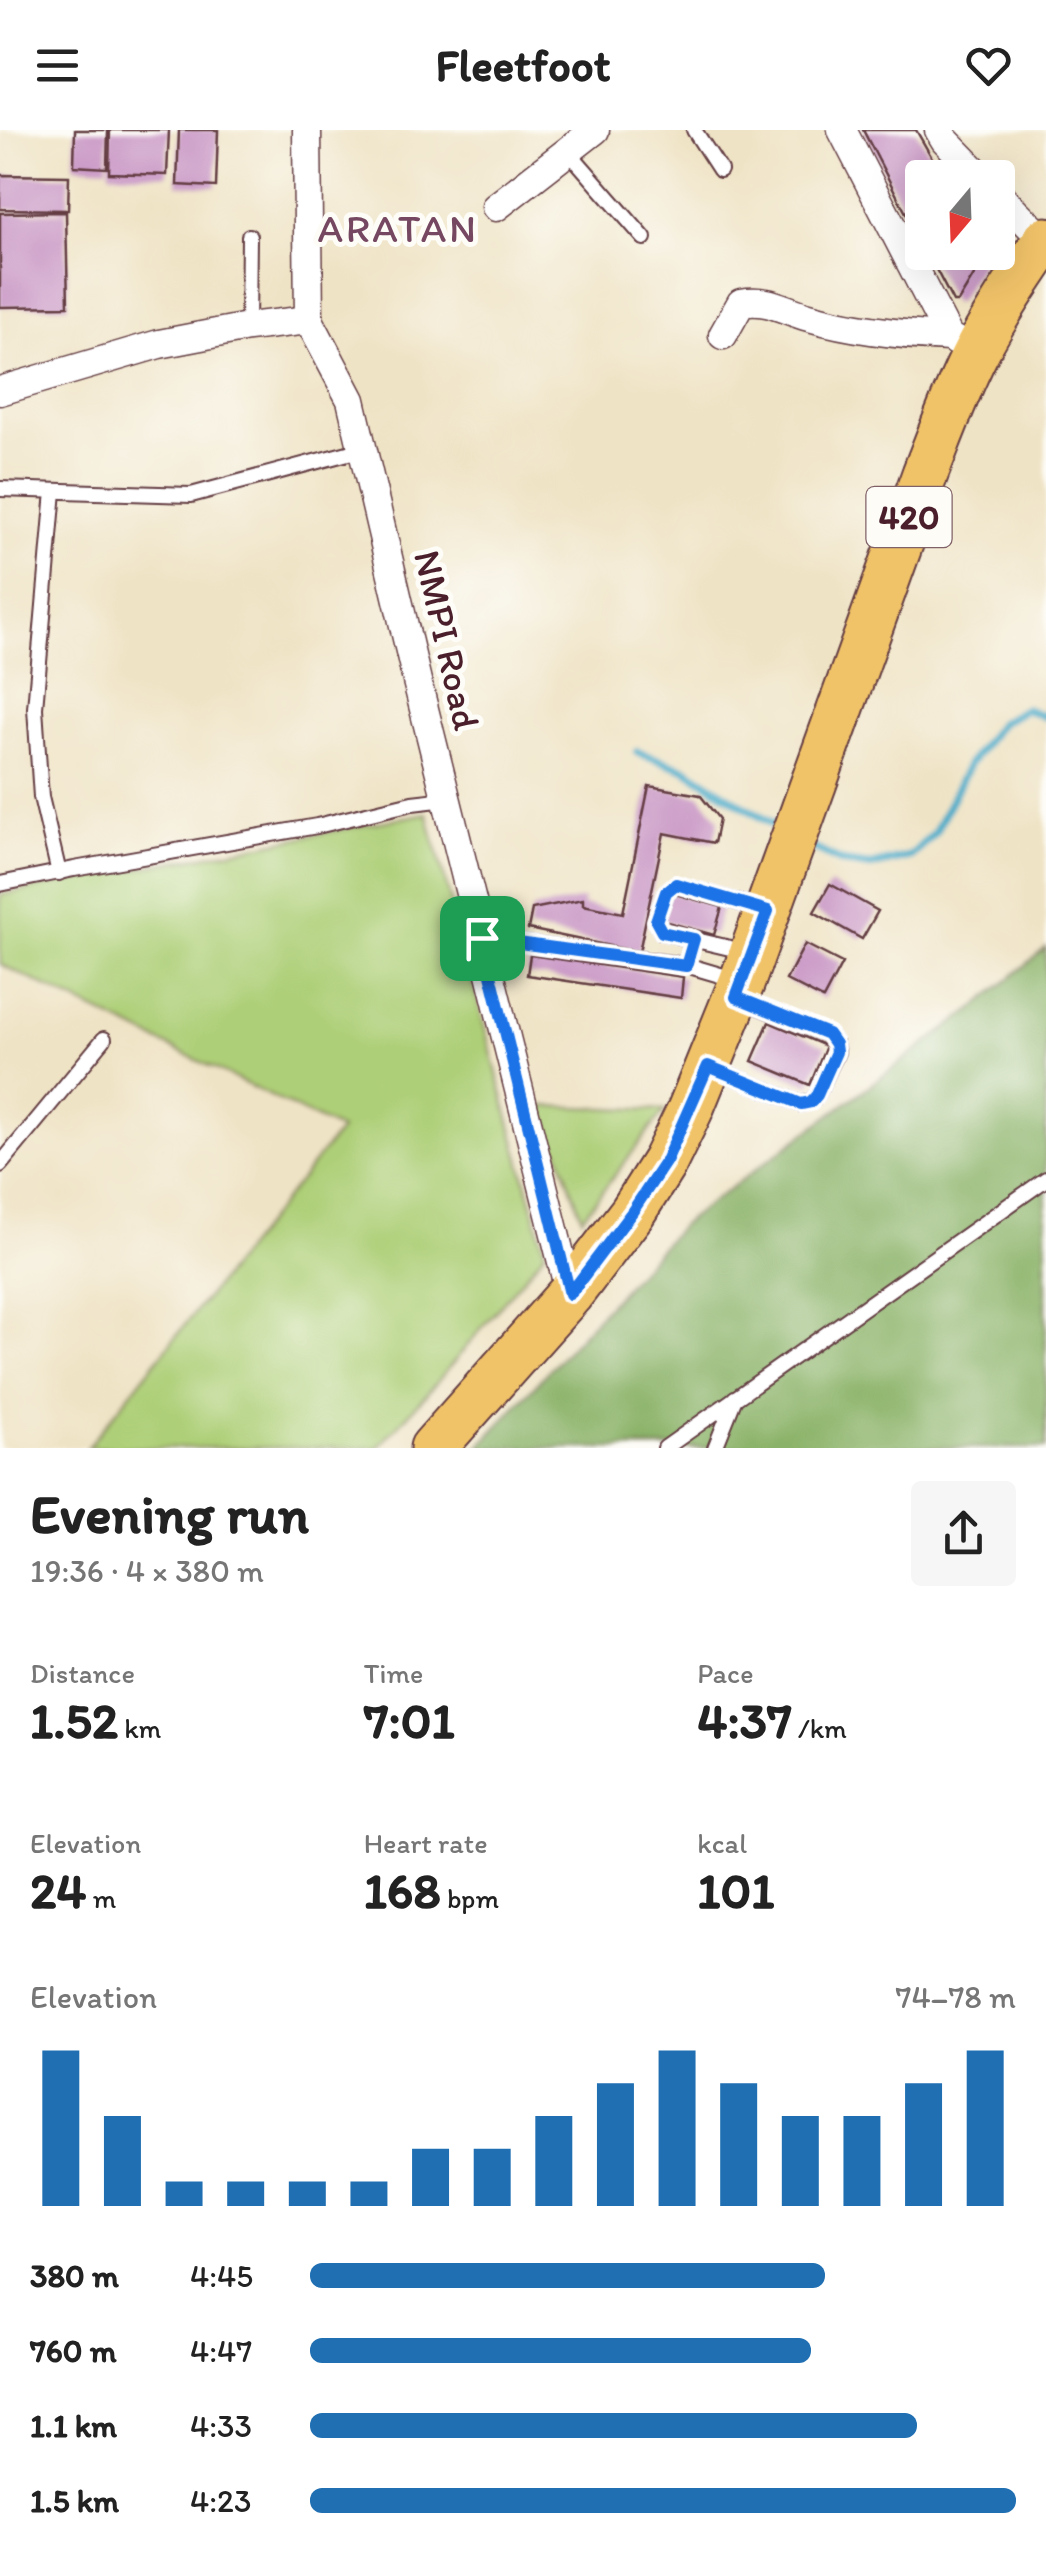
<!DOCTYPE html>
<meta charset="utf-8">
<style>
:root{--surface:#fff;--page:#f6f6f6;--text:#222;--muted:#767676;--accent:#1f6fb2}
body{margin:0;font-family:Itim,sans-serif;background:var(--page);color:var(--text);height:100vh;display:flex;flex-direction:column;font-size:38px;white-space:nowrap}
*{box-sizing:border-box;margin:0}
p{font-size:32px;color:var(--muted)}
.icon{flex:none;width:55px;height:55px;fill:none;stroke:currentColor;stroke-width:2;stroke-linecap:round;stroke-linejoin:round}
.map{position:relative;height:1318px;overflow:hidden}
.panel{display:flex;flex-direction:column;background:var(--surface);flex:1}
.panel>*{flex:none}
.needle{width:65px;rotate:199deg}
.controls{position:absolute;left:905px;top:30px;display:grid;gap:20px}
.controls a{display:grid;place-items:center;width:110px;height:110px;border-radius:10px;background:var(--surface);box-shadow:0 10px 40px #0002;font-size:50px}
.pin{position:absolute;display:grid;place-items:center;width:85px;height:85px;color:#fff;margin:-42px;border-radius:20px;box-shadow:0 5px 15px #0006}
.round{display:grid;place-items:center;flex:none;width:105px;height:105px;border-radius:10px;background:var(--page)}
.overview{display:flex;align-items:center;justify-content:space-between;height:170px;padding:0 30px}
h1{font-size:55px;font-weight:700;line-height:75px}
.figures{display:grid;grid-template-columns:repeat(3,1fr);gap:15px;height:170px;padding:10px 30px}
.figures div{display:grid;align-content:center}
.figures b{font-size:50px;font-weight:700}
.figures small{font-size:28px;font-weight:400}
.figures p{font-size:28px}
.chart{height:280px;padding:20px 30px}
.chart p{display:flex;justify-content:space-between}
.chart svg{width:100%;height:180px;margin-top:10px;stroke:var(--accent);stroke-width:6}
ul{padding:0 30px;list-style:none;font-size:32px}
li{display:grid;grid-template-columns:160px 120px 1fr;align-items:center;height:75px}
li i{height:25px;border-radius:12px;background:var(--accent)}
header{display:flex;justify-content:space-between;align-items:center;height:130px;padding:0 30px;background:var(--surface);font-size:45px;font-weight:700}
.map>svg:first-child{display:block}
.green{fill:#adcf77;stroke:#7c7751;stroke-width:2.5}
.forest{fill:#8ab268;stroke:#6a684a;stroke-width:2.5}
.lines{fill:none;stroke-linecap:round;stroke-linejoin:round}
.stream{stroke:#48abc8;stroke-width:8}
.building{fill:#c691c2}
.service-casing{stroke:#633c42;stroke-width:18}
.minor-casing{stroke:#633c42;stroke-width:31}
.primary-casing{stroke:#633c42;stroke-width:49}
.service{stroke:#fff;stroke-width:14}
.minor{stroke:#fff;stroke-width:28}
.primary{stroke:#f1c369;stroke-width:45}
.route-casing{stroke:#fff;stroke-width:20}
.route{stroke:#1a73e8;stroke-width:12}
.labels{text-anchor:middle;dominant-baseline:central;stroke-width:10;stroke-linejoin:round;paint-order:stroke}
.shield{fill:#fdfcf7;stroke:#806168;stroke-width:2.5}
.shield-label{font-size:35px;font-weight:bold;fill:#4a1f2b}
.street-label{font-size:38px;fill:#4a1f2b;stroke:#fdfcf7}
.neighbourhood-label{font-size:40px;letter-spacing:2.5px;fill:#754760;stroke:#fdfcf7}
</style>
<header><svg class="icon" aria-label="menu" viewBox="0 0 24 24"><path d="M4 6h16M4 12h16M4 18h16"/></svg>Fleetfoot<svg class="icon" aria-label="heart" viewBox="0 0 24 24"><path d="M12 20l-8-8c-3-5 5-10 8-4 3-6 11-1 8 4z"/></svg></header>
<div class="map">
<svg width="1046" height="1318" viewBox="0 0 1046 1318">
<rect width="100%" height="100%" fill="#fdfcf7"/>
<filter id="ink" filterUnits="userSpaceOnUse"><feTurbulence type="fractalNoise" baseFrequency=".01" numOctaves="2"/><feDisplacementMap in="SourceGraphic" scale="20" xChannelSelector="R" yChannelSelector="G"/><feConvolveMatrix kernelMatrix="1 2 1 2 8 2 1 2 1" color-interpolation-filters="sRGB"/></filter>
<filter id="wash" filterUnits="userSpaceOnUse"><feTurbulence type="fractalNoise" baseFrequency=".0048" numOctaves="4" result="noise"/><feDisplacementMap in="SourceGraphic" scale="40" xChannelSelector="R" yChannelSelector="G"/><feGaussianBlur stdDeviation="2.25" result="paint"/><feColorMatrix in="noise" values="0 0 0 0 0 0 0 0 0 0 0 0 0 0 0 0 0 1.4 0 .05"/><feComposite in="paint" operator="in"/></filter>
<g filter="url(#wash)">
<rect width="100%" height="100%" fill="#efe3c5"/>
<g class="green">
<path d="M427 683 545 1122 427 1264 377 1318H87L340 1000 0 834V765Z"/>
<path d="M542 976 665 980 582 1088Z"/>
</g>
<path class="forest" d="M1046 818V1318H478L682 1094 972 880Z"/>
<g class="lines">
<g class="stream">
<path d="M637 622 687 640 780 699"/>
<path d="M809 716 842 732 871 736 911 726 935 702 969 634 1000 593 1025 579 1046 587"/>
</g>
</g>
<g id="blocks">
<g class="building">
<path d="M75 0H108L107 38 74 36Z"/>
<path d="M110 0H169L167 45 109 43Z"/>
<path d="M179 0H218L216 57 177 55Z"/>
<path d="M863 0H916L935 33 948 24 968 48H922V114Z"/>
<path d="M0 45 69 46 68 80 0 79Z"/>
<path d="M66 82 68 176 0 177V83Z"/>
<path d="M927 122H988L958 172H953Z"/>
<path d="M649 656 700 665 719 689 714 713 664 703 639 822 528 799 532 779 583 769V775L623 783Z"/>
<path d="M830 754 878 781 862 809 814 782Z"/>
<path d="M668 762 722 777 714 805 660 790Z"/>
<path d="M805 814 842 833 823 869 786 850Z"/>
<path d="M530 825 683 847 681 868 527 845Z"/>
<path d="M769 892 826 916 810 955 752 931Z"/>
</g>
</g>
</g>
<g filter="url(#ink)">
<use href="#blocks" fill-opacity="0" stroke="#633c42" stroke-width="2.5"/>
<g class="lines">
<defs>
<g id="service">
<path d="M694 0 720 40"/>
<path d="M568 21 644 108"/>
<path d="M248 197 249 106"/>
<path d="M0 359 191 365 363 319"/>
<path d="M54 361 35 578 41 667 59 743"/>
<path d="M0 754 74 739 317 696 412 673 447 669"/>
<path d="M482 808 686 835 737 850"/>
<path d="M747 822 662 802 656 791 666 762 676 755 762 779"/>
<path d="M713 938 801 974 811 971 817 965 837 922 835 914 828 905 742 870"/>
<path d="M0 1035 104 909"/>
<path d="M665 1318 1046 1049"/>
<path d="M715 1318 735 1268"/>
</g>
<g id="minor">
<path d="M307 0 309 190 351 270 417 551 570 1164"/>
<path d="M842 0 949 207 976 222"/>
<path d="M939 0 945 10 982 48"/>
<path d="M998 64 1045 111"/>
<path d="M496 77 595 0"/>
<path d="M723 205 741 173C769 168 783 180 809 187 854 200 902 205 949 207"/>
<path d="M0 261 159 214 248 197 309 190"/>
</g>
<path id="primary" d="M433 1318 570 1164 632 1083 665 1031 690 980 742 852 925 344C941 303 956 261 976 222 996 183 1021 146 1046 110"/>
</defs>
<use href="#service" class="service-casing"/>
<use href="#minor" class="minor-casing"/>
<use href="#primary" class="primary-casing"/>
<use href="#service" class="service"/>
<use href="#minor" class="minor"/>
<use href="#primary" class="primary"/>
</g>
</g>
<g class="lines" filter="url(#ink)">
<defs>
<path id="route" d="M676 754 768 781 736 867 828 904 835 914 836 922 817 965 811 972 801 974 708 936 666 1031 632 1082 570 1164 482 808 686 836 694 809 662 802 656 791 666 762Z"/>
</defs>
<use href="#route" class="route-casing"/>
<use href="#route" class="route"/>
</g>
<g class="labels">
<rect class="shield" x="866.5" y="357" width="85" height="60" rx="8"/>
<g class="shield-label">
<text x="909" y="387">420</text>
</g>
<g class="street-label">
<text transform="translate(447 510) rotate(77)">NMPI Road</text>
</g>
<g class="neighbourhood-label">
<text x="398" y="98">ARATAN</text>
</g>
</g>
</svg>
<div class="controls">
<a><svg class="needle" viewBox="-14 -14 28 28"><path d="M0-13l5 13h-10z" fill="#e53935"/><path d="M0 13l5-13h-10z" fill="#767676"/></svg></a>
</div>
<div class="pin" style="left:482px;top:808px;background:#1e9e55"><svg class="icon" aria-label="arrive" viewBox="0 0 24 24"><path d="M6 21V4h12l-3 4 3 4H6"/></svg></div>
</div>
<section class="panel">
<div class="overview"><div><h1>Evening run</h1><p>19:36 · 4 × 380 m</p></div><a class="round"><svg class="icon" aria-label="share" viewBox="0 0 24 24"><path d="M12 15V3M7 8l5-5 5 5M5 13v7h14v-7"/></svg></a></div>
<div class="figures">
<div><p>Distance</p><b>1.52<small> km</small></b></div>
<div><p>Time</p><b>7:01</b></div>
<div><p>Pace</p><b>4:37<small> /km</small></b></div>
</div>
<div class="figures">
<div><p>Elevation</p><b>24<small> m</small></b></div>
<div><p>Heart rate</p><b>168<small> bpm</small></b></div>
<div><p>kcal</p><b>101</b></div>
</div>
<div class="chart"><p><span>Elevation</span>74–78 m</p>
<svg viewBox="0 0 160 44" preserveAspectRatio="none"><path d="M5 44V6M15 44V22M25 44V38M35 44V38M45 44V38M55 44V38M65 44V30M75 44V30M85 44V22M95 44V14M105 44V6M115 44V14M125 44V22M135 44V22M145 44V14M155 44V6"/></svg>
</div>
<ul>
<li><b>380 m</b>4:45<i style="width:73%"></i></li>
<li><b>760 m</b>4:47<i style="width:71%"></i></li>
<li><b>1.1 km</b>4:33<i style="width:86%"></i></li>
<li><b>1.5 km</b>4:23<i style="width:100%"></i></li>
</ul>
</section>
